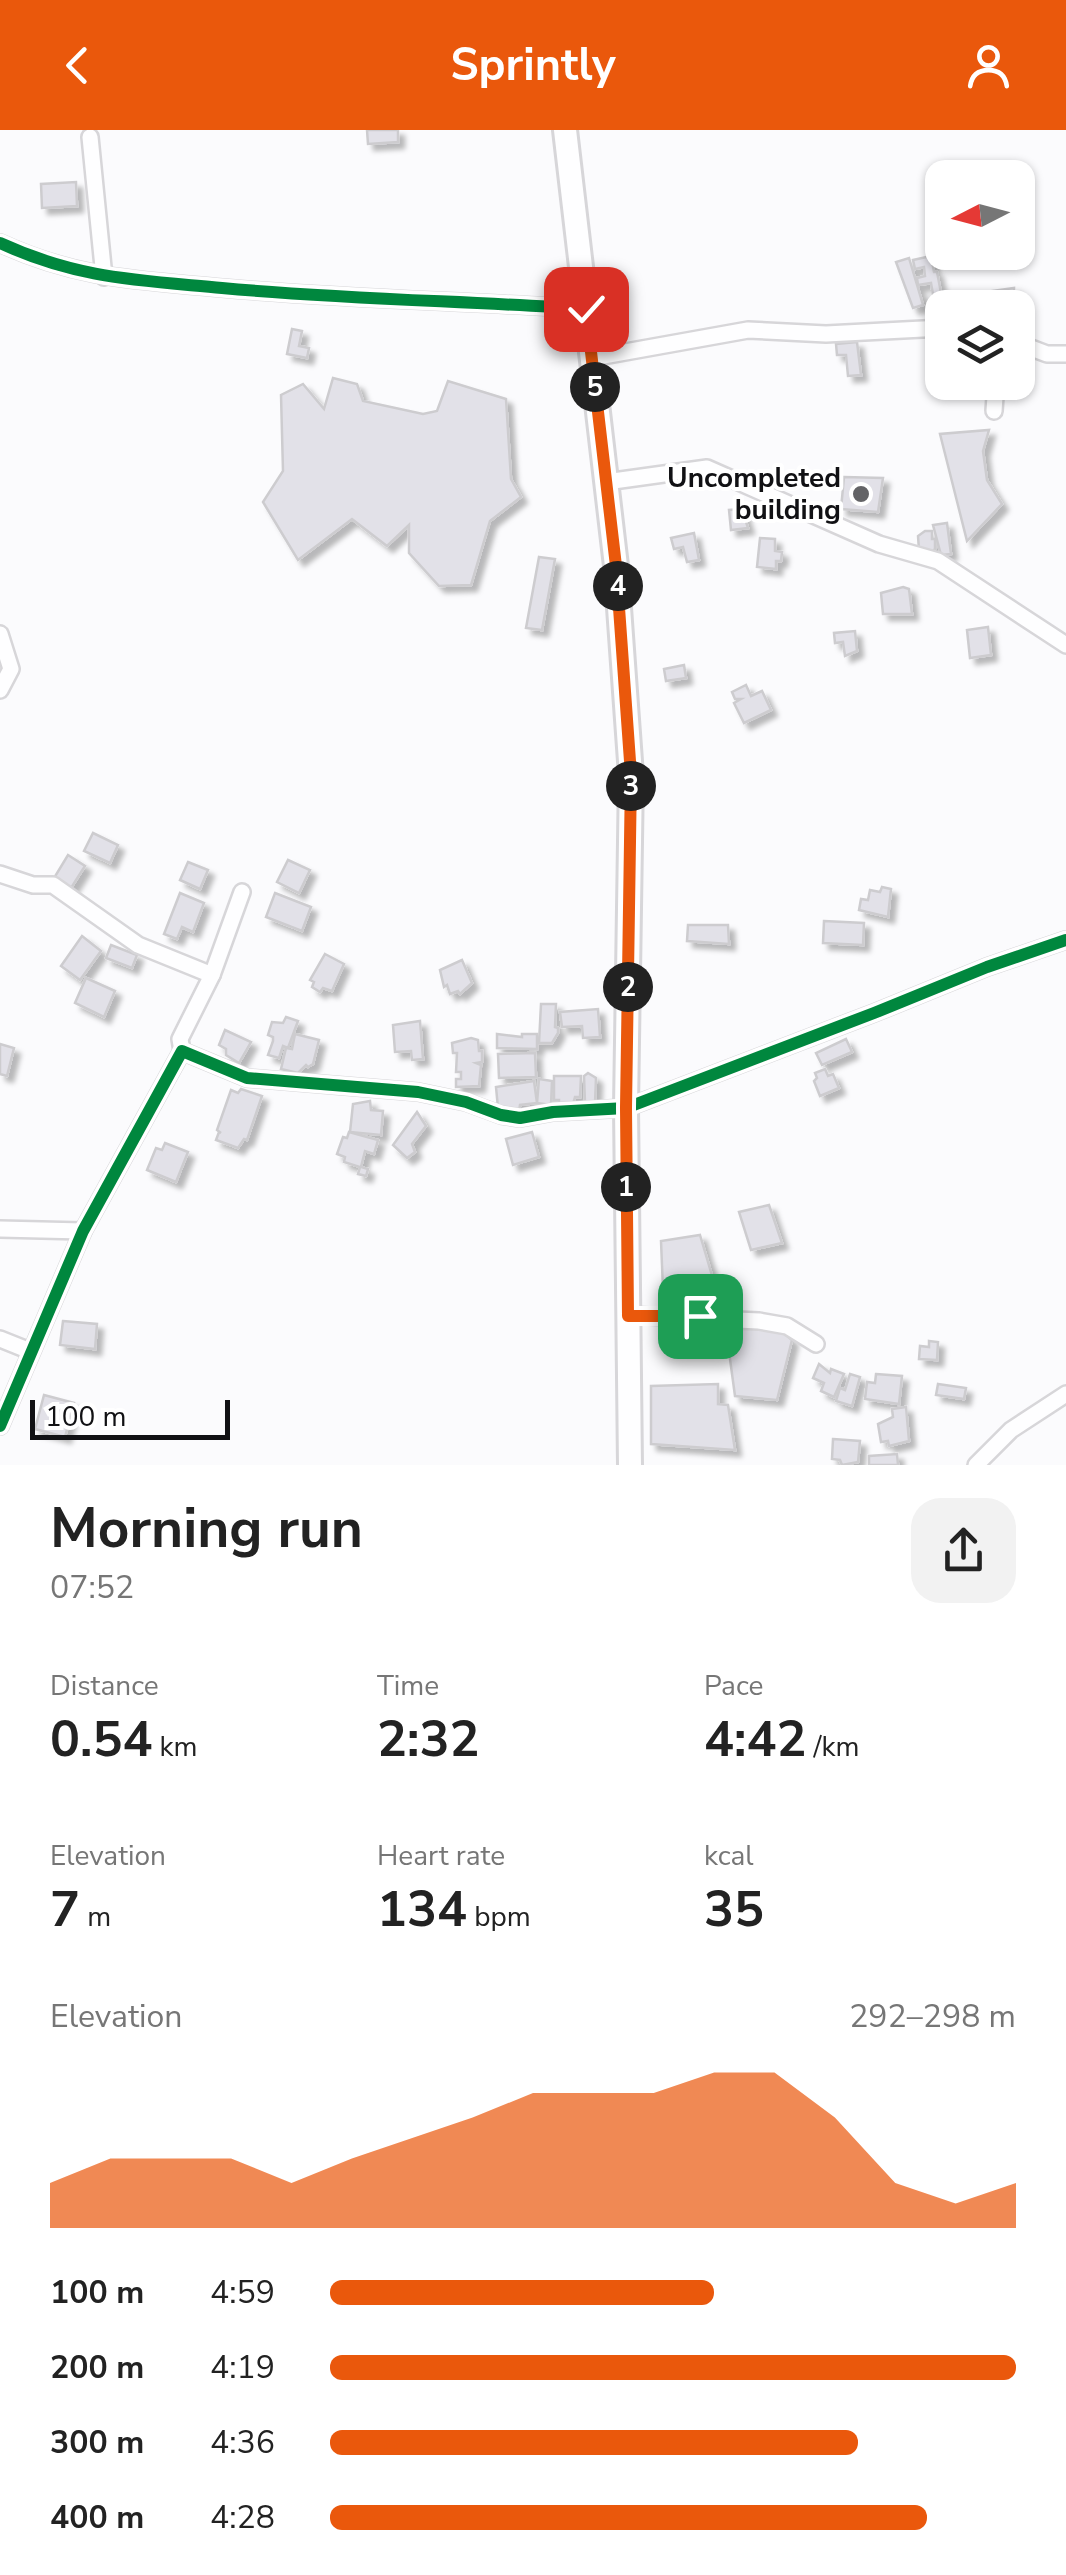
<!DOCTYPE html>
<meta charset="utf-8">
<style>
:root{--surface:#fff;--page:#f2f2f2;--text:#222;--muted:#767676;--accent:#ea580c}
body{margin:0;font-family:"Nunito Sans",sans-serif;background:var(--page);color:var(--text);height:100vh;display:flex;flex-direction:column;font-size:38px;white-space:nowrap}
*{box-sizing:border-box;margin:0}
p{font-size:32px;color:var(--muted)}
.icon{flex:none;width:55px;height:55px;fill:none;stroke:currentColor;stroke-width:2;stroke-linecap:round;stroke-linejoin:round}
.map{position:relative;height:1335px;overflow:hidden}
.side{display:flex;flex-direction:column;background:var(--surface);flex:1}
.side>*{flex:none}
.needle{width:65px;rotate:264deg}
.tools{position:absolute;left:925px;top:30px;display:grid;gap:20px}
.tools a{display:grid;place-items:center;width:110px;height:110px;border-radius:20px;background:var(--surface);box-shadow:0 2px 8px #0004;font-size:50px}
.scale{position:absolute;left:30px;bottom:25px;width:200px;box-sizing:border-box;padding-left:10px;border:5px solid #111114;border-top:0;font-size:28px;line-height:35px;white-space:nowrap;color:#111114;-webkit-text-stroke:8px #fff;paint-order:stroke}
.pin{position:absolute;display:grid;place-items:center;width:85px;height:85px;color:#fff;margin:-42px;border-radius:20px;box-shadow:0 5px 15px #0006}
.km{position:absolute;width:50px;height:50px;margin:-25px;border-radius:50%;background:#222;color:#fff;font-size:28px;line-height:50px;text-align:center}
.round{display:grid;place-items:center;flex:none;width:105px;height:105px;border-radius:30px;background:var(--page)}
.summary{display:flex;align-items:center;justify-content:space-between;height:170px;padding:0 50px}
h1{font-size:55px;font-weight:700;line-height:75px}
.metrics{display:grid;grid-template-columns:repeat(3,1fr);gap:15px;height:170px;padding:10px 50px}
.metrics div{display:grid;align-content:center}
.metrics b{font-size:50px;font-weight:700}
.metrics small{font-size:28px;font-weight:400}
.metrics p{font-size:28px}
.chart{height:280px;padding:20px 50px}
.chart p{display:flex;justify-content:space-between}
.chart svg{width:100%;height:180px;margin-top:10px;fill:var(--accent);opacity:.7}
ul{padding:0 50px;list-style:none;font-size:32px}
li{display:grid;grid-template-columns:160px 120px 1fr;align-items:center;height:75px}
li i{height:25px;border-radius:12px;background:var(--accent)}
header{display:flex;justify-content:space-between;align-items:center;height:130px;padding:0 50px;background:var(--accent);color:#fff;font-size:45px;font-weight:700}
.map>svg:first-child{display:block}
.building{fill:#e2e1e8;stroke:#cdcccf;stroke-width:2.5;filter:url(#shadow)}
.lines{fill:none;stroke-linecap:round;stroke-linejoin:round}
.street-casing{stroke:#d7d6d9;stroke-width:20}
.secondary-casing{stroke:#d7d6d9;stroke-width:28}
.street{stroke:#fefeff;stroke-width:15}
.secondary{stroke:#fefeff;stroke-width:22}
.cycleway-casing{stroke:#fff;stroke-width:19}
.cycleway{stroke:#00873e;stroke-width:12}
.route-casing{stroke:#fff;stroke-width:20}
.route{stroke:#ea580c;stroke-width:12}
.poi-dot{fill:#636366;stroke:#fff;stroke-width:4}
.labels{text-anchor:middle;dominant-baseline:central;stroke-width:8;stroke-linejoin:round;paint-order:stroke}
.poi-label{font-size:28px;font-weight:bold;fill:#111114;stroke:#fff;text-anchor:end}
</style>
<header><svg class="icon" aria-label="back" viewBox="0 0 24 24"><path d="M15 5l-7 7 7 7"/></svg>Sprintly<svg class="icon" aria-label="person" viewBox="0 0 24 24"><circle cx="12" cy="8" r="4"/><path d="M4 21q1-7 8-7t8 7"/></svg></header>
<div class="map">
<svg width="1066" height="1335" viewBox="0 0 1066 1335">
<defs>
<filter id="shadow"><feDropShadow dx="6" dy="6" stdDeviation="2.5" flood-color="#0004"/></filter>
</defs>
<rect width="100%" height="100%" fill="#fbfbfd"/>
<g class="building">
<path d="M367 0H398V12L368 14Z"/>
<path d="M76 52 77 76 42 78 41 54Z"/>
<path d="M931 126 934 142H937L942 168 934 170 931 153 918 155 917 148 925 146 924 137 915 139 913 130Z"/>
<path d="M909 128 923 175 913 178 896 132Z"/>
<path d="M1014 158V168L1005 169 1006 178H994L992 161Z"/>
<path d="M292 199 302 201 299 216 309 218 307 228 287 224Z"/>
<path d="M857 212 861 245 848 246 846 225H837L836 214Z"/>
<path d="M333 248 357 254 363 271 423 284 437 281 448 251 506 269 511 349 521 367 490 391 471 455 439 456 409 423V395L387 416 352 389 298 430 263 372 283 341 281 265 303 254 324 279Z"/>
<path d="M989 300 983 321 987 350 1002 374 967 411 940 304Z"/>
<path d="M844 347 883 348 878 382 841 379Z"/>
<path d="M742 379 748 398 731 400 729 380Z"/>
<path d="M947 393 951 424 941 425 933 395Z"/>
<path d="M925 401H932V409H935V419L930 424 919 420 918 406Z"/>
<path d="M694 403 699 430 687 432 683 417 674 419 671 408Z"/>
<path d="M760 408 775 409V421L782 422 781 431H776V439L757 437Z"/>
<path d="M539 427 555 429 542 500 526 498Z"/>
<path d="M903 457 909 459 912 484H883L881 463Z"/>
<path d="M988 497 991 525 970 528 967 500Z"/>
<path d="M855 501 857 521 845 526 843 512 835 513 834 503Z"/>
<path d="M684 535 686 548 666 551 664 539Z"/>
<path d="M746 555 751 566 762 561 771 580 744 593 734 573 741 569H735L732 562Z"/>
<path d="M93 703 118 715 110 733 84 721Z"/>
<path d="M68 725 85 736 71 758 54 748Z"/>
<path d="M288 730 310 740 299 763 277 752Z"/>
<path d="M188 732 208 740 200 759 180 750Z"/>
<path d="M882 757 891 759 888 787 859 780 861 769 868 770 870 760 880 762Z"/>
<path d="M180 763 204 773 193 802 182 797 177 809 164 804Z"/>
<path d="M275 763 311 777 302 801 266 787Z"/>
<path d="M824 791 864 793 863 815 823 813Z"/>
<path d="M688 795H728L729 814 687 811Z"/>
<path d="M82 806 101 821 80 850 61 836Z"/>
<path d="M111 815 137 825 132 838 106 828Z"/>
<path d="M325 824 344 834 332 861 323 858 320 862 312 857 314 852 310 850Z"/>
<path d="M462 830 472 853 460 864 458 861 450 864 447 855 444 857 440 840Z"/>
<path d="M86 848 115 861 104 887 75 873Z"/>
<path d="M541 874H556L555 897 558 898V903L552 913H539Z"/>
<path d="M598 879 600 907 583 908 582 896 562 897 560 882Z"/>
<path d="M286 887 298 891 288 918 283 916 279 928 268 925 273 911V907L268 905 272 892 283 893Z"/>
<path d="M420 891 423 929 412 930 411 921 395 922 393 895Z"/>
<path d="M225 900 251 912 239 933 226 925V919L219 915Z"/>
<path d="M295 904 319 910 313 934 308 937 306 935 298 943 281 939 286 918 292 919Z"/>
<path d="M497 904 522 907V904H537V919L497 918Z"/>
<path d="M471 908 478 910 479 921H482V932L476 933 481 935 479 956 456 957V949H461V942H456L457 923H453L452 913Z"/>
<path d="M846 909 852 922 822 935 816 923Z"/>
<path d="M0 914 14 918 7 946 0 944Z"/>
<path d="M535 923 536 947 499 948 498 924Z"/>
<path d="M825 939 828 946 833 944 839 958 820 966 814 951 817 948 815 943Z"/>
<path d="M588 943 596 948 595 973H585L584 946Z"/>
<path d="M554 946H581L580 967H575L573 974 559 977V970H554Z"/>
<path d="M539 949 552 951 551 975 537 973Z"/>
<path d="M534 951 537 973 520 975 519 982 505 984 504 977 498 978 496 957Z"/>
<path d="M241 959 262 966 247 1010 244 1009 238 1018 216 1010 219 1002 221 1003 217 1000 231 960 238 963Z"/>
<path d="M370 971 371 980 383 981 381 1005 350 1002 353 974Z"/>
<path d="M417 982 426 996 412 1014 415 1022 407 1028 393 1015Z"/>
<path d="M349 1002 378 1010 374 1024 365 1021 361 1037 368 1039 366 1046 358 1044 360 1037 344 1032 345 1027 337 1024 343 1007 347 1008Z"/>
<path d="M532 1002 539 1027 513 1035 506 1009Z"/>
<path d="M165 1013 188 1022 176 1052 147 1040 156 1018 162 1020Z"/>
<path d="M769 1075 782 1113 751 1120 739 1082Z"/>
<path d="M700 1105 724 1186 664 1184 661 1111Z"/>
<path d="M63 1191 97 1194 95 1219 60 1215Z"/>
<path d="M725 1192 778 1198 792 1210 777 1270 735 1266Z"/>
<path d="M929 1211 938 1212 937 1230 919 1229 920 1216 929 1217Z"/>
<path d="M819 1234 830 1243 831 1239 844 1244 834 1267 821 1261 824 1253 813 1248Z"/>
<path d="M850 1244 860 1247 852 1276 836 1271 840 1258 845 1260Z"/>
<path d="M876 1244 902 1246 899 1274 865 1269 867 1252 875 1253Z"/>
<path d="M718 1254V1274L728 1275 735 1320 651 1314V1256Z"/>
<path d="M938 1254 966 1258 964 1269 936 1265Z"/>
<path d="M44 1265 74 1273 65 1307 35 1299Z"/>
<path d="M906 1277 909 1311 889 1316 888 1311 881 1312 878 1294 893 1287 892 1279Z"/>
<path d="M833 1309 860 1311 858 1332 842 1335 840 1330 832 1329Z"/>
<path d="M897 1324 898 1335H869V1326Z"/>
</g>
<g class="lines">
<defs>
<g id="street">
<path d="M90 7 104 147"/>
<path d="M0 113C78 149 138 150 222 158 343 169 464 171 586 179"/>
<path d="M1018 213 1047 224H1066"/>
<path d="M592 228 748 200 826 204 942 198"/>
<path d="M994 281 996 252"/>
<path d="M606 352 707 338 879 414 938 431 1066 515"/>
<path d="M0 504 11 539 0 560"/>
<path d="M0 744 33 755H53L138 815 212 845"/>
<path d="M182 921 180 909 212 845 242 762"/>
<path d="M0 1099 83 1101"/>
<path d="M627 1185 759 1191 787 1196 816 1214"/>
<path d="M0 1209 30 1221"/>
<path d="M0 1296 83 1101 182 921 247 948 418 962 466 972 501 985 520 988 553 982 626 978 874 883 987 837 1066 810"/>
<path d="M976 1335 1011 1300 1066 1264"/>
</g>
<path id="secondary" d="M565 0 616 436 631 645 626 978 630 1335"/>
</defs>
<use href="#street" class="street-casing"/>
<use href="#secondary" class="secondary-casing"/>
<use href="#street" class="street"/>
<use href="#secondary" class="secondary"/>
<defs>
<g id="cycleway">
<path d="M0 113C78 149 138 150 222 158 343 169 464 171 586 179"/>
<path d="M0 1296 83 1101 182 921 247 948 418 962 466 972 501 985 520 988 553 982 626 978 874 883 987 837 1066 810"/>
</g>
</defs>
<use href="#cycleway" class="cycleway-casing"/>
<use href="#cycleway" class="cycleway"/>
</g>
<g class="lines">
<defs>
<path id="route" d="M586 179 616 436 631 645 626 978 628 1186H700"/>
</defs>
<use href="#route" class="route-casing"/>
<use href="#route" class="route"/>
</g>
<circle class="poi-dot" cx="861" cy="364" r="10"/>
<g class="labels">
<g class="poi-label">
<text x="841" y="348">Uncompleted<tspan x="841" dy="32">building</tspan></text>
</g>
</g>
</svg>
<div class="tools">
<a><svg class="needle" viewBox="-14 -14 28 28"><path d="M0-13l5 13h-10z" fill="#e53935"/><path d="M0 13l5-13h-10z" fill="#767676"/></svg></a>
<a><svg class="icon" aria-label="layers" viewBox="0 0 24 24"><path d="M12 4l9 5-9 5-9-5zM3 14l9 5 9-5"/></svg></a>
</div>
<div class="scale">100 m</div>
<div class="pin" style="left:700px;top:1186px;background:#1e9e55"><svg class="icon" aria-label="arrive" viewBox="0 0 24 24"><path d="M6 21V4h12l-3 4 3 4H6"/></svg></div>
<div class="pin" style="left:586px;top:179px;background:#d93025"><svg class="icon" aria-label="check" viewBox="0 0 24 24"><path d="M5 12l5 5 9-10"/></svg></div>
<b class="km" style="left:626px;top:1057px">1</b>
<b class="km" style="left:628px;top:857px">2</b>
<b class="km" style="left:631px;top:656px">3</b>
<b class="km" style="left:618px;top:456px">4</b>
<b class="km" style="left:595px;top:257px">5</b>
</div>
<section class="side">
<div class="summary"><div><h1>Morning run</h1><p>07:52</p></div><a class="round"><svg class="icon" aria-label="share" viewBox="0 0 24 24"><path d="M12 15V3M7 8l5-5 5 5M5 13v7h14v-7"/></svg></a></div>
<div class="metrics">
<div><p>Distance</p><b>0.54<small> km</small></b></div>
<div><p>Time</p><b>2:32</b></div>
<div><p>Pace</p><b>4:42<small> /km</small></b></div>
</div>
<div class="metrics">
<div><p>Elevation</p><b>7<small> m</small></b></div>
<div><p>Heart rate</p><b>134<small> bpm</small></b></div>
<div><p>kcal</p><b>35</b></div>
</div>
<div class="chart"><p><span>Elevation</span>292–298 m</p>
<svg viewBox="0 0 160 44" preserveAspectRatio="none"><path d="M0 44V33L10 27L20 27L30 27L40 33L50 27L60 22L70 17L80 11L90 11L100 11L110 6L120 6L130 17L140 33L150 38L160 33V44z"/></svg>
</div>
<ul>
<li><b>100 m</b>4:59<i style="width:56%"></i></li>
<li><b>200 m</b>4:19<i style="width:100%"></i></li>
<li><b>300 m</b>4:36<i style="width:77%"></i></li>
<li><b>400 m</b>4:28<i style="width:87%"></i></li>
</ul>
</section>
